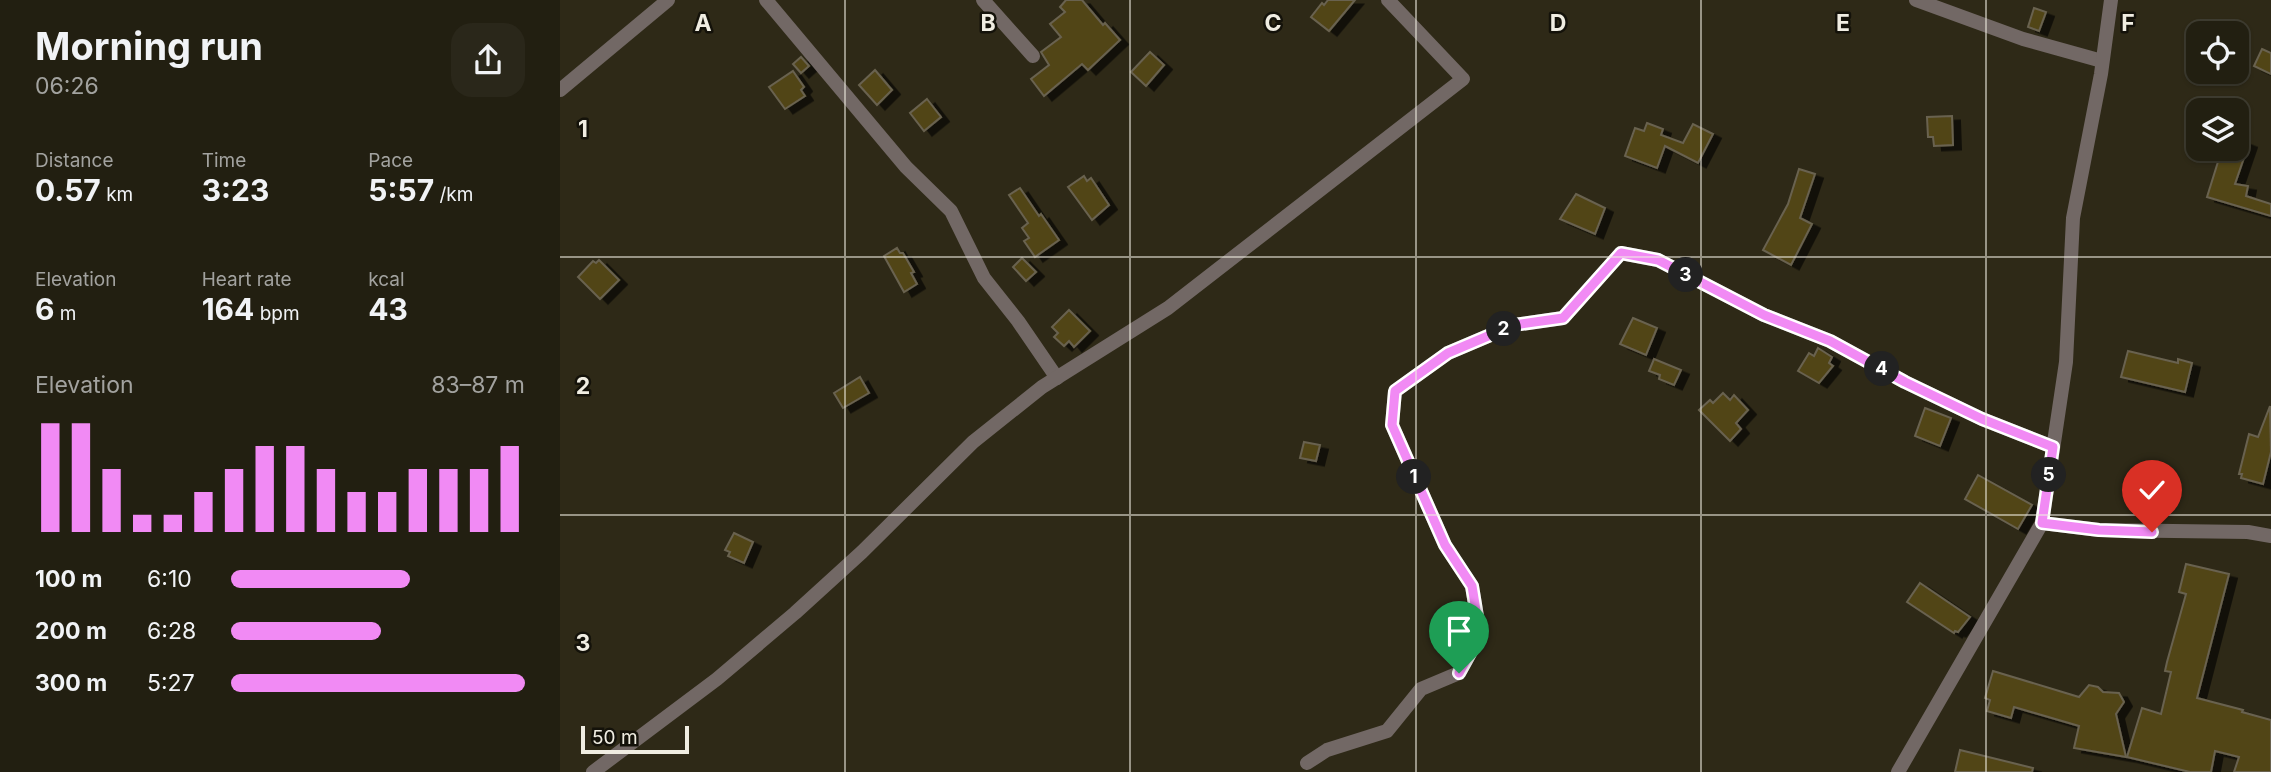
<!DOCTYPE html>
<meta charset="utf-8">
<style>
:root{--surface:#221f11;--page:#2a271a;--text:#f1f3f6;--muted:#a2a29f;--line:#3f3d31;--accent:#f18af4}
body{margin:0;font-family:Inter,sans-serif;background:var(--page);color:var(--text);height:100vh;display:flex;flex-direction:column;font-size:26px;white-space:nowrap}
*{box-sizing:border-box;margin:0}
p{font-size:23px;color:var(--muted)}
.icon{flex:none;width:38px;height:38px;fill:none;stroke:currentColor;stroke-width:2;stroke-linecap:round;stroke-linejoin:round}
.map{position:relative;flex:1;overflow:hidden}
.details{display:flex;flex-direction:column;background:var(--surface);width:560px}
.details>*{flex:none}
.controls{position:absolute;left:1626px;top:21px;display:grid;gap:14px}
.controls a{display:grid;place-items:center;width:63px;height:63px;border-radius:14px;background:var(--surface);box-shadow:0 2px 5px #0004,0 0 0 2px var(--line);font-size:35px}
.scale{position:absolute;left:21px;bottom:18px;width:108px;box-sizing:border-box;padding-left:7px;border:4px solid #f0ede2;border-top:0;font-size:19px;line-height:24px;white-space:nowrap;color:#f0ede2;-webkit-text-stroke:5px #14120a;paint-order:stroke}
.pin{position:absolute;display:grid;place-items:center;width:60px;height:60px;color:#fff;margin:-72px -30px;border-radius:50% 50% 50% 0;rotate:-45deg;box-shadow:0 0 7px #0007}
.pin .icon{rotate:45deg}
.km{position:absolute;width:35px;height:35px;margin:-18px;border-radius:50%;background:#222;color:#fff;font-size:19px;line-height:35px;text-align:center}
.round{display:grid;place-items:center;flex:none;width:74px;height:74px;border-radius:21px;background:var(--page)}
.overview{display:flex;align-items:center;justify-content:space-between;height:119px;padding:0 35px}
h1{font-size:38px;font-weight:700;line-height:52px}
.stats{display:grid;grid-template-columns:repeat(3,1fr);gap:10px;height:119px;padding:7px 35px}
.stats div{display:grid;align-content:center}
.stats b{font-size:30px;font-weight:700}
.stats small{font-size:19px;font-weight:400}
.stats p{font-size:19px}
.chart{height:196px;padding:14px 35px}
.chart p{display:flex;justify-content:space-between}
.chart svg{width:100%;height:126px;margin-top:7px;stroke:var(--accent);stroke-width:6}
ul{padding:0 35px;list-style:none;font-size:23px}
li{display:grid;grid-template-columns:112px 84px 1fr;align-items:center;height:52px}
li i{height:18px;border-radius:9px;background:var(--accent)}
main{display:flex;flex:1;min-height:0}
.map>svg:first-child{display:block}
.building{fill:#514419;stroke:#69624f;stroke-width:2;filter:url(#shadow)}
.lines{fill:none;stroke-linecap:round;stroke-linejoin:round}
.street{stroke:#726865;stroke-width:14}
.route-casing{stroke:#fff;stroke-width:14}
.route{stroke:#f18af4;stroke-width:9}
.grid{fill:none;stroke:#f0ede2;stroke-width:2;stroke-opacity:0.55}
.grid-label{font-size:23px;text-anchor:middle;font-weight:bold;fill:#f0ede2;stroke:#14120a;stroke-width:5;stroke-linejoin:round;paint-order:stroke}
</style>
<main>
<section class="details">
<div class="overview"><div><h1>Morning run</h1><p>06:26</p></div><a class="round"><svg class="icon" aria-label="share" viewBox="0 0 24 24"><path d="M12 15V3M7 8l5-5 5 5M5 13v7h14v-7"/></svg></a></div>
<div class="stats">
<div><p>Distance</p><b>0.57<small> km</small></b></div>
<div><p>Time</p><b>3:23</b></div>
<div><p>Pace</p><b>5:57<small> /km</small></b></div>
</div>
<div class="stats">
<div><p>Elevation</p><b>6<small> m</small></b></div>
<div><p>Heart rate</p><b>164<small> bpm</small></b></div>
<div><p>kcal</p><b>43</b></div>
</div>
<div class="chart"><p><span>Elevation</span>83–87 m</p>
<svg viewBox="0 0 160 44" preserveAspectRatio="none"><path d="M5 44V6M15 44V6M25 44V22M35 44V38M45 44V38M55 44V30M65 44V22M75 44V14M85 44V14M95 44V22M105 44V30M115 44V30M125 44V22M135 44V22M145 44V22M155 44V14"/></svg>
</div>
<ul>
<li><b>100 m</b>6:10<i style="width:61%"></i></li>
<li><b>200 m</b>6:28<i style="width:51%"></i></li>
<li><b>300 m</b>5:27<i style="width:100%"></i></li>
</ul>
</section>
<div class="map">
<svg width="1711" height="772" viewBox="0 0 1711 772">
<defs>
<filter id="shadow"><feDropShadow dx="8" dy="4.5" stdDeviation="0" flood-color="#0009"/></filter>
</defs>
<rect width="100%" height="100%" fill="#2e2917"/>
<g class="building">
<path d="M506 0H522L543 25 545 23 560 40 528 70 522 64 484 96 471 79 489 65 481 52 501 37 490 24 505 12 500 7Z"/>
<path d="M768 0H795L769 31 751 17 762 3 764 5Z"/>
<path d="M1474 8 1486 12 1479 31 1468 27Z"/>
<path d="M1702 49 1711 53V74L1694 66Z"/>
<path d="M590 52 604 65 586 86 571 72Z"/>
<path d="M241 57 249 66 241 73 233 64Z"/>
<path d="M315 70 332 90 317 105 299 85Z"/>
<path d="M233 71 244 87 241 90 245 96 225 109 209 87Z"/>
<path d="M367 99 381 117 364 131 350 113Z"/>
<path d="M1392 116 1393 145 1374 146 1373 137H1368L1367 117Z"/>
<path d="M1087 123 1103 129 1101 135 1123 143 1133 124 1153 134 1138 163 1105 146 1097 168 1065 156 1075 128 1084 131Z"/>
<path d="M1676 138 1689 143 1675 184 1688 186 1686 196 1711 204V216L1647 197 1662 149H1676Z"/>
<path d="M1239 169 1255 174 1240 218 1252 224 1231 265 1203 250 1228 204Z"/>
<path d="M524 176 527 181 531 178 549 205 532 220 508 187Z"/>
<path d="M460 188 479 216 481 214 499 240 475 257 464 241 469 238 462 228 468 223 449 195Z"/>
<path d="M1016 194 1045 208 1035 234 1000 219Z"/>
<path d="M337 248 340 253H343L354 272 351 273 357 284 344 292 324 256Z"/>
<path d="M462 258 476 272 466 281 453 267Z"/>
<path d="M39 260 59 280 40 299 18 277 33 261 36 263Z"/>
<path d="M509 310 530 331 514 347 509 341 504 346 494 337 498 333 492 327Z"/>
<path d="M1073 318 1097 328 1086 355 1060 344Z"/>
<path d="M1258 348 1272 357 1269 363 1273 366 1259 383 1238 371 1249 353 1254 356Z"/>
<path d="M1568 351 1618 363V359L1632 363 1625 392 1561 377Z"/>
<path d="M1094 359 1121 370 1114 385 1099 379 1100 375 1089 371Z"/>
<path d="M300 377 309 393 283 408 274 393Z"/>
<path d="M1163 393 1170 400 1174 395 1188 410 1176 423 1181 429 1170 441 1139 410 1150 400 1153 403Z"/>
<path d="M1710 406 1711 452 1703 484 1681 478 1682 474H1679L1689 434 1698 437Z"/>
<path d="M1365 408 1391 418 1380 446 1355 436Z"/>
<path d="M744 442 760 445 756 461 740 458Z"/>
<path d="M1418 475 1472 505 1458 529 1405 499Z"/>
<path d="M174 533 193 542 184 563 168 556 170 552 165 550Z"/>
<path d="M1626 564 1669 574 1637 698 1683 710 1682 712 1711 720V772H1674L1679 757 1655 751 1651 772H1630L1567 757 1582 708 1601 714 1611 672 1605 671 1607 662 1626 594 1619 592Z"/>
<path d="M1360 583 1410 617 1398 632 1395 631 1394 633 1347 602Z"/>
<path d="M1433 671 1519 697 1529 685 1538 687 1543 692 1559 693 1564 702 1556 714 1566 757 1514 748 1519 726 1454 707 1451 718 1427 711 1430 700 1425 698Z"/>
<path d="M1400 750 1473 768 1472 772H1395Z"/>
</g>
<g class="lines">
<g class="street">
<path d="M206 0 346 167 391 211 424 278 458 321 497 378"/>
<path d="M423 0 473 56"/>
<path d="M1356 0 1463 39 1542 61"/>
<path d="M0 90 108 0"/>
<path d="M1482 523 1539 530 1688 532 1711 536"/>
<path d="M747 763 767 750 827 731 861 689 899 673 920 635 912 586 885 545 832 425 835 391 888 353 954 325 1003 318 1061 253 1098 260 1204 315 1270 341 1345 382 1422 419 1493 447"/>
<path d="M33 772 157 679 235 613 302 552 413 442 482 387 608 308 903 79 828 0"/>
<path d="M1338 772 1482 523 1506 362 1513 218 1541 74 1551 0"/>
</g>
</g>
<g class="lines">
<defs>
<path id="route" d="M899 673 920 635 912 586 885 545 832 425 835 391 888 353 954 325 1003 318 1061 253 1098 260 1204 315 1270 341 1345 382 1422 419 1493 447 1482 523 1539 530 1592 532"/>
</defs>
<use href="#route" class="route-casing"/>
<use href="#route" class="route"/>
</g>
<path class="grid" d="M285 0V772M570 0V772M856 0V772M1141 0V772M1426 0V772M0 257H1711M0 515H1711"/>
<g class="grid-label">
<text x="143" y="31">A</text>
<text x="428" y="31">B</text>
<text x="713" y="31">C</text>
<text x="998" y="31">D</text>
<text x="1283" y="31">E</text>
<text x="1568" y="31">F</text>
<text x="23" y="137">1</text>
<text x="23" y="394">2</text>
<text x="23" y="651">3</text>
</g>
</svg>
<div class="controls">
<a><svg class="icon" aria-label="locate" viewBox="0 0 24 24"><circle cx="12" cy="12" r="6"/><path d="M12 2v4M12 18v4M2 12h4M18 12h4"/></svg></a>
<a><svg class="icon" aria-label="layers" viewBox="0 0 24 24"><path d="M12 4l9 5-9 5-9-5zM3 14l9 5 9-5"/></svg></a>
</div>
<div class="scale">50 m</div>
<div class="pin" style="left:899px;top:673px;background:#1e9e55"><svg class="icon" aria-label="arrive" viewBox="0 0 24 24"><path d="M6 21V4h12l-3 4 3 4H6"/></svg></div>
<div class="pin" style="left:1592px;top:532px;background:#d93025"><svg class="icon" aria-label="check" viewBox="0 0 24 24"><path d="M5 12l5 5 9-10"/></svg></div>
<b class="km" style="left:854px;top:477px">1</b>
<b class="km" style="left:944px;top:329px">2</b>
<b class="km" style="left:1126px;top:275px">3</b>
<b class="km" style="left:1322px;top:369px">4</b>
<b class="km" style="left:1489px;top:475px">5</b>
</div>
</main>
